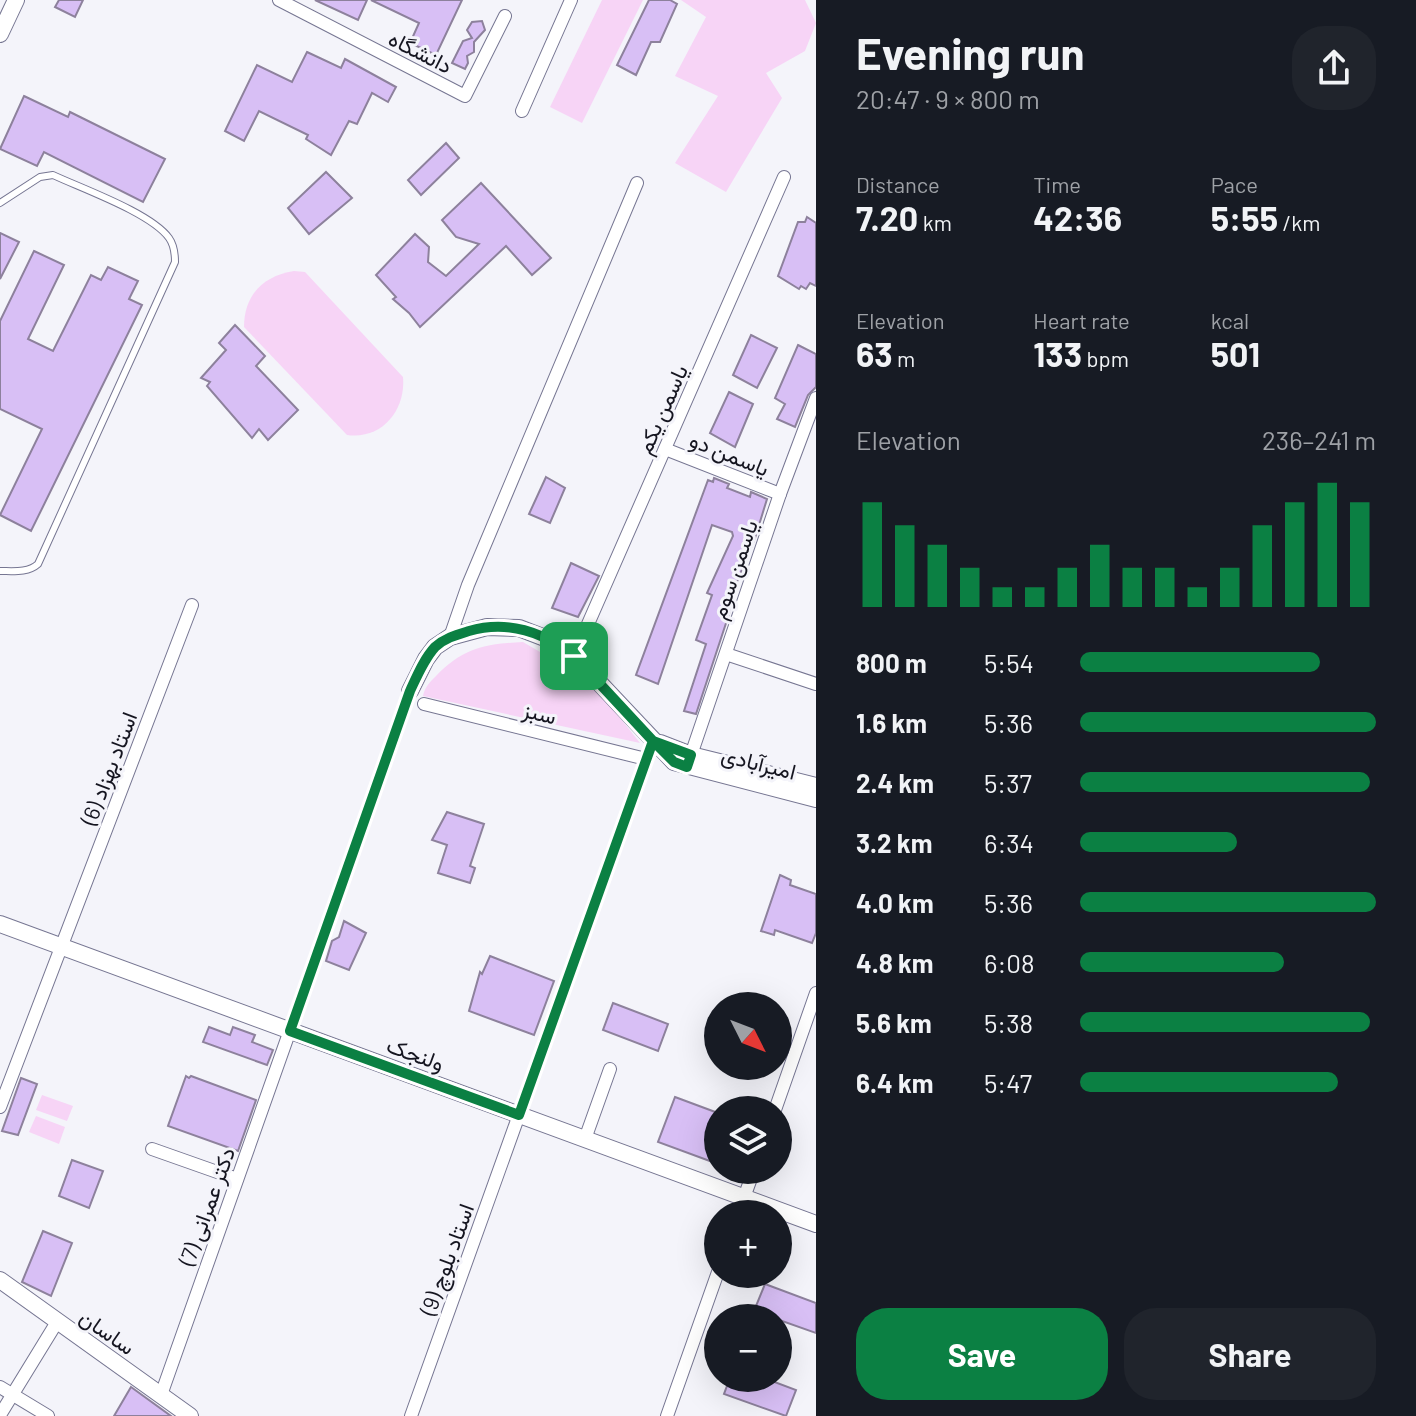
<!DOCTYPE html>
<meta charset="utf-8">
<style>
:root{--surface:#171b24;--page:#20242c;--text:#f1f3f6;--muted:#9ea1a6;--accent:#0b8043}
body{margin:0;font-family:Barlow,Vazirmatn,sans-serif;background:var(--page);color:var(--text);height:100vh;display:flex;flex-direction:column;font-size:30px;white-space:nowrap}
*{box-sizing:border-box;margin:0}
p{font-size:26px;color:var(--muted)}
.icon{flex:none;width:44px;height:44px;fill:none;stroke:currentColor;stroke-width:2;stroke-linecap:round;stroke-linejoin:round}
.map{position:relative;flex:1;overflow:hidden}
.sheet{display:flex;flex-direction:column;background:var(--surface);width:600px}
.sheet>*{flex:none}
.needle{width:52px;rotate:132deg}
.tools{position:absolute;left:704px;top:992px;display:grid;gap:16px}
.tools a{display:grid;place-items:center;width:88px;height:88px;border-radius:50%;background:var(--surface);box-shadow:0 8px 32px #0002;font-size:40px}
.pin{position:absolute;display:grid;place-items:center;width:68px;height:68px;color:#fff;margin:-34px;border-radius:16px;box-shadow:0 4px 12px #0006}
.round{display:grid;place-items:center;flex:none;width:84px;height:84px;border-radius:32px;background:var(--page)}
.summary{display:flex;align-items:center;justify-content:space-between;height:136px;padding:0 40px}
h1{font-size:44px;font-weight:700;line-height:60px}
.stats{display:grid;grid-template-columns:repeat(3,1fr);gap:12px;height:136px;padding:8px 40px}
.stats div{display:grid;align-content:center}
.stats b{font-size:34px;font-weight:700}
.stats small{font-size:22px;font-weight:400}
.stats p{font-size:22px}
.chart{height:224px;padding:16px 40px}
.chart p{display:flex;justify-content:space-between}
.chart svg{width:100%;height:144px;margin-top:8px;stroke:var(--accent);stroke-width:6}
.primary-button{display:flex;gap:16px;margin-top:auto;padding:16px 40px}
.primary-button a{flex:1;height:92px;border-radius:32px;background:var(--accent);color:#fff;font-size:32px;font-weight:700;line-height:92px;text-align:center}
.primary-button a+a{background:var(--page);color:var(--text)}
ul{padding:0 40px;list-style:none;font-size:26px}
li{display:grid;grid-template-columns:128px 96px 1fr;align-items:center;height:60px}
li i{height:20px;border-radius:10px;background:var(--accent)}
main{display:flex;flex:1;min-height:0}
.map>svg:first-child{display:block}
.green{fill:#f7d4f6}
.building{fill:#d8bff5;stroke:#8d819c;stroke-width:2}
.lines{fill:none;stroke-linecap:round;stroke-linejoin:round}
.lane-casing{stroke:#767692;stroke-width:8}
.street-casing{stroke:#767692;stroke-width:14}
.secondary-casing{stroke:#767692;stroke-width:18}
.lane{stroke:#fff;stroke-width:6}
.street{stroke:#fff;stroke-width:12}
.secondary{stroke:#fff;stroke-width:16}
.route-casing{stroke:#fff;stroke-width:16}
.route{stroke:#0b8043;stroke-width:10}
.labels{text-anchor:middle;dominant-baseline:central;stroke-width:6;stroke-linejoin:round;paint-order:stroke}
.street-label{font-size:22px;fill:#151520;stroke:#f4f4fa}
</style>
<main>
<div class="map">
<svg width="816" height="1416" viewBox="0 0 816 1416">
<rect width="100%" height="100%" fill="#f4f4fa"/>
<g class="green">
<path d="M602 0H643L582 123 550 107Z"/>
<path d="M681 0H805L816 23 805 51 766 73 782 98 726 192 675 163 718 96 675 76 706 17Z"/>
<path d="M294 271 305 272 403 377C406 410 382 440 347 435L244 327C244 295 263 276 294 271Z"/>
<path d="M523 642 581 676 610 705 640 743 423 696C425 687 429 683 436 676 463 648 485 644 523 642Z"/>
<path d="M42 1095 73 1106 67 1121 36 1110Z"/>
<path d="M36 1116 65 1127 59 1144 29 1132Z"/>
</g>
<g class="building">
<path d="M59 0H83L75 17 55 7Z"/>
<path d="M315 0H367L358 20Z"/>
<path d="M371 0H462L436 55 410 43 419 23Z"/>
<path d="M649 0H670L677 4 660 42H651L636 75 617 65Z"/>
<path d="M482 21 485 30 474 42V52L467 56 468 63 465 69 452 63 463 41 472 38 467 30 472 22Z"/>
<path d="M307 52 341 68 345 59 396 87 388 102 372 93 357 124 349 121 331 155 306 139 308 135 259 111 244 141 225 131 257 65 292 82Z"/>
<path d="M24 96 68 117 70 112 165 159 143 202 44 152 37 166 0 149Z"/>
<path d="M446 143 459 158 421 195 408 180Z"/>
<path d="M326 172 352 198 309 234 288 208Z"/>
<path d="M481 183 551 258 532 275 506 246 420 327 409 313 393 299 396 297 376 275 415 234 429 247 428 262 446 276 479 244 456 237 442 220Z"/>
<path d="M807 217 816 223V286L810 283 806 289 801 286 799 289 778 276 798 222H805Z"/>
<path d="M0 233 19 242 0 279Z"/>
<path d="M34 251 64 265 28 339 53 351 91 275 101 280 108 267 138 281 129 299 142 305 31 531 0 515 42 429 0 409V321Z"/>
<path d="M235 325 265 356 256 366 298 410 268 440 259 429 252 438 207 386 210 382 201 378 226 350 219 343Z"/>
<path d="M751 335 777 348 757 388 733 375Z"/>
<path d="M798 345 816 354V387L808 395 795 427 777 419 785 404 775 398Z"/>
<path d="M729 392 753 404 735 447 710 433Z"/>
<path d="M546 477 565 488 550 523 529 514Z"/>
<path d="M714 478 729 484 727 488 750 497 751 492 767 499 755 538 727 606 731 608 696 714 684 711 706 644 696 640 712 595 707 593 733 536 732 532 712 525 658 684 636 675 708 480 713 482Z"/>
<path d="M571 563 599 576 578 617 552 608Z"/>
<path d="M447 812 484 824 470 866 475 868 470 883 438 873 447 845 432 840Z"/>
<path d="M780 875 791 880 790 885 816 894V933L812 943 775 930 774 935 761 931Z"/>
<path d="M344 921 366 933 349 970 326 961 332 941 339 937Z"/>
<path d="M490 956 554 981 534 1035 469 1011 480 972 482 974Z"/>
<path d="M613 1003 668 1024 658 1051 603 1030Z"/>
<path d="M209 1027 230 1035 233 1027 255 1035 252 1042 273 1050 267 1065 203 1042Z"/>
<path d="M186 1076 189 1078 191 1076 256 1100 238 1151 168 1126Z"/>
<path d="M21 1078 37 1084 18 1135 2 1131Z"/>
<path d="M675 1097 718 1113V1164L658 1142Z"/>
<path d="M72 1160 103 1171 89 1208 59 1196Z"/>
<path d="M43 1231 72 1243 51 1296 22 1282Z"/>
<path d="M765 1284 816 1303V1333L754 1311Z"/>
<path d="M730 1378H764L796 1390 786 1416 724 1394Z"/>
<path d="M131 1387 171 1416H114Z"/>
</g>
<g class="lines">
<defs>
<path id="lane" d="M0 203 40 177 53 175C83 189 151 213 169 238 174 245 175 253 175 262L38 564C28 573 13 571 0 571"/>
<g id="street">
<path d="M279 0 465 96 505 16"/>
<path d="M522 111 571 0"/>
<path d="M665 449 780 494"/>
<path d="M450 637 468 585 637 183"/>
<path d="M726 654 816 684"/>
<path d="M574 656 784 177"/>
<path d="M424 704 646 759"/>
<path d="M691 755 780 494 816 398"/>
<path d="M0 1107 192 605"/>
<path d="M775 1110 816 993"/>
<path d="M585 1139 610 1069"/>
<path d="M152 1149 237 1179"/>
<path d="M738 1214 754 1170"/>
<path d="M0 1387 48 1416"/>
<path d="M161 1395 410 691"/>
<path d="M0 1415 57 1322"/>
<path d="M411 1416 653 741"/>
<path d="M667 1416 718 1272"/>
</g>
<g id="secondary">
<path d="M0 34 16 0"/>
<path d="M410 691 426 659 435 647 450 637 487 627 519 628 545 638 574 656 674 762 816 799"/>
<path d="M660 743 691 755 816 786"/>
<path d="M0 924 816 1224"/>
<path d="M0 1280 190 1416"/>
</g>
</defs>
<use href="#lane" class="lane-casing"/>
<use href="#street" class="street-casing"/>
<use href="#secondary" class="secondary-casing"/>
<use href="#lane" class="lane"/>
<use href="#street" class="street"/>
<use href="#secondary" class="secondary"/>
</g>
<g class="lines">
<defs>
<path id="route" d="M574 656C543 632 507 620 469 631 456 635 445 638 435 647 424 659 417 676 410 691L290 1031 519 1115 653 741 674 762 687 767 691 755 653 741 574 656"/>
</defs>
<use href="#route" class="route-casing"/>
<use href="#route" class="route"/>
</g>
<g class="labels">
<g class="street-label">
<text transform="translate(421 51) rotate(27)">دانشگاه</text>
<text transform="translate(661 409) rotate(-66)">یاسمن یکم</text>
<text transform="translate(730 453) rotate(22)">یاسمن دو</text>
<text transform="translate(733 569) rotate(-71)">یاسمن سوم</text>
<text transform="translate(540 712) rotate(14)">سبز</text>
<text transform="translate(759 762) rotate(14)">امیرآبادی</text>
<text transform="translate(108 768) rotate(-69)">استاد بهزاد (6)</text>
<text transform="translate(416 1053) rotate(20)">ولنجک</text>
<text transform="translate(206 1206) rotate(-70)">دکتر عمرانی (7)</text>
<text transform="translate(446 1259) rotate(-70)">استاد بلوچ (9)</text>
<text transform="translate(108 1331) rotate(35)">ساسان</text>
</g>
</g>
</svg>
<div class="tools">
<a><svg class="needle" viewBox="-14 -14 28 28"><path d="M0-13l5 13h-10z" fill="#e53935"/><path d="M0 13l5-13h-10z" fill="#9ea1a6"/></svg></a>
<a><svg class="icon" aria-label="layers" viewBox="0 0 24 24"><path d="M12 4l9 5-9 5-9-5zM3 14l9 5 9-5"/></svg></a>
<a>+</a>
<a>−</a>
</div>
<div class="pin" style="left:574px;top:656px;background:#1e9e55"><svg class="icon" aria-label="arrive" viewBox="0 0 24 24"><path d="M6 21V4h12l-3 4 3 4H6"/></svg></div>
</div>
<section class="sheet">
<div class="summary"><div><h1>Evening run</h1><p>20:47 · 9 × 800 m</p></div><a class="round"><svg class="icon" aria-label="share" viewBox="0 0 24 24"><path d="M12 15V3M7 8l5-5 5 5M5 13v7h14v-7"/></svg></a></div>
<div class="stats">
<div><p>Distance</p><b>7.20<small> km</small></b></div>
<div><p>Time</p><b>42:36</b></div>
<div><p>Pace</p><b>5:55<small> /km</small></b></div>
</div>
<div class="stats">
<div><p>Elevation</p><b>63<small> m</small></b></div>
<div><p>Heart rate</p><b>133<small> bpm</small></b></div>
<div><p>kcal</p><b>501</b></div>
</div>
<div class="chart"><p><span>Elevation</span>236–241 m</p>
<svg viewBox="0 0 160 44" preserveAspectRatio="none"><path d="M5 44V12M15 44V19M25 44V25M35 44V32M45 44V38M55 44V38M65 44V32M75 44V25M85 44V32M95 44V32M105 44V38M115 44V32M125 44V19M135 44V12M145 44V6M155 44V12"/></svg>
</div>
<ul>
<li><b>800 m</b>5:54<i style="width:81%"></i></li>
<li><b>1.6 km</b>5:36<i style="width:100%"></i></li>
<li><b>2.4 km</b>5:37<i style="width:98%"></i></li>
<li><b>3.2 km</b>6:34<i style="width:53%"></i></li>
<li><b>4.0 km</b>5:36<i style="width:100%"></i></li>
<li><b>4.8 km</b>6:08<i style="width:69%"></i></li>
<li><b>5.6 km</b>5:38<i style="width:98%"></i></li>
<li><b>6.4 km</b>5:47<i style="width:87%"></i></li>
</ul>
<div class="primary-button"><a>Save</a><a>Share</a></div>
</section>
</main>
